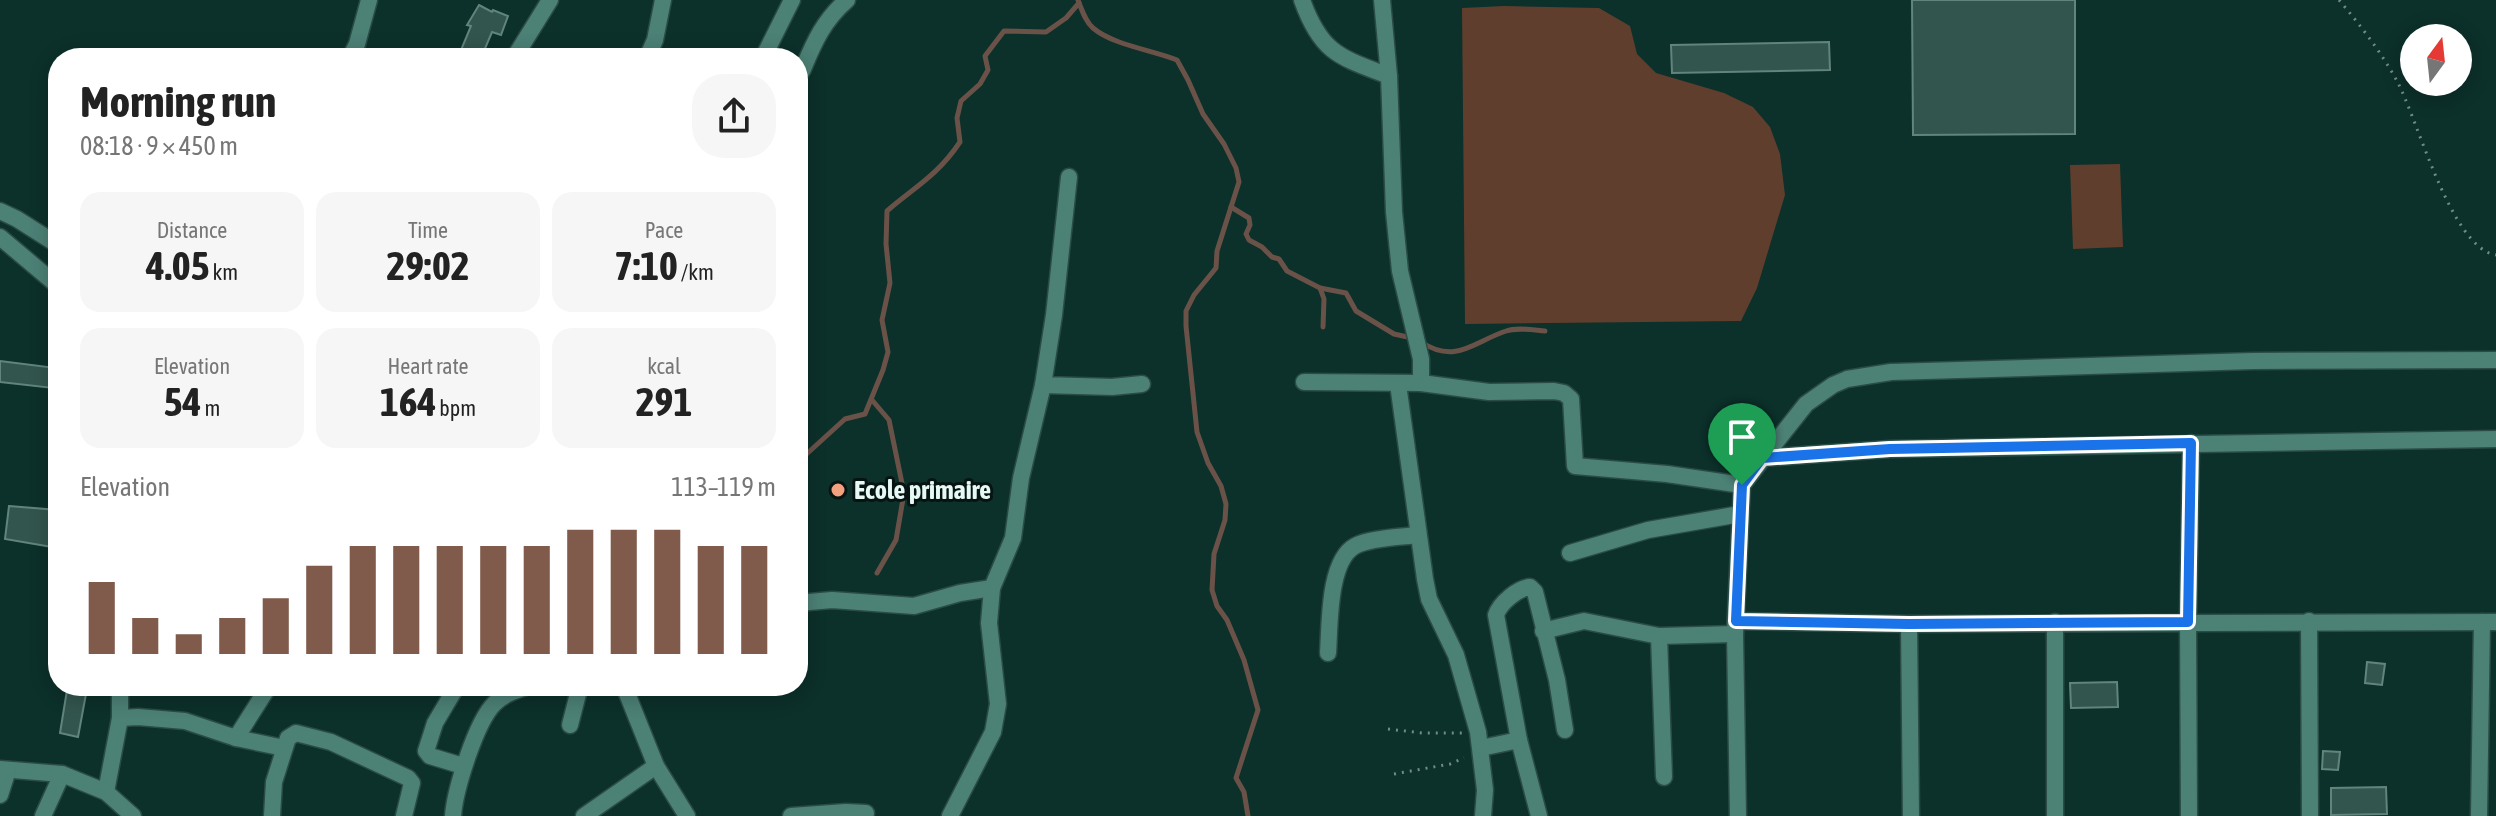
<!DOCTYPE html>
<meta charset="utf-8">
<style>
:root{--surface:#fff;--page:#f6f6f6;--text:#222;--muted:#767676;--accent:#805b4b}
body{margin:0;font-family:"Asap Condensed",sans-serif;background:var(--page);color:var(--text);height:100vh;display:flex;flex-direction:column;font-size:30px;white-space:nowrap}
*{box-sizing:border-box;margin:0}
p{font-size:26px;color:var(--muted)}
.icon{flex:none;width:44px;height:44px;fill:none;stroke:currentColor;stroke-width:2;stroke-linecap:round;stroke-linejoin:round}
.map{position:relative;flex:1;overflow:hidden}
.side{position:absolute;left:48px;top:48px;width:760px;height:648px;display:flex;flex-direction:column;background:var(--surface);border-radius:32px;box-shadow:0 4px 20px #0003}
.side>*{flex:none}
.needle{width:52px;rotate:15deg}
.tools{position:absolute;left:2400px;top:24px;display:grid;gap:16px}
.tools a{display:grid;place-items:center;width:72px;height:72px;border-radius:50%;background:var(--surface);box-shadow:0 4px 20px #0003;font-size:40px}
.pin{position:absolute;display:grid;place-items:center;width:68px;height:68px;color:#fff;margin:-82px -34px;border-radius:50% 50% 50% 0;rotate:-45deg;box-shadow:0 0 8px #0007}
.pin .icon{rotate:45deg}
.round{display:grid;place-items:center;flex:none;width:84px;height:84px;border-radius:32px;background:var(--page)}
.summary{display:flex;align-items:center;justify-content:space-between;height:136px;padding:0 32px}
h1{font-size:44px;font-weight:700;line-height:60px}
.metrics{display:grid;grid-template-columns:repeat(3,1fr);gap:12px;height:136px;padding:8px 32px}
.metrics div{display:grid;align-content:center;border-radius:20px;background:var(--page);text-align:center}
.metrics b{font-size:40px;font-weight:700}
.metrics small{font-size:22px;font-weight:400}
.metrics p{font-size:22px}
.chart{height:224px;padding:16px 32px}
.chart p{display:flex;justify-content:space-between}
.chart svg{width:100%;height:144px;margin-top:8px;stroke:var(--accent);stroke-width:6}
.map>svg:first-child{display:block}
.green{fill:#603e2e}
.lines{fill:none;stroke-linecap:round;stroke-linejoin:round}
.stream{stroke:#6a5249;stroke-width:5}
.building{fill:#32554e;stroke:#61857d;stroke-width:2}
.minor-casing{stroke:#2b4c46;stroke-width:19}
.path{stroke:#6f8c86;stroke-width:3;stroke-dasharray:2 6;stroke-linecap:butt}
.minor{stroke:#4c8176;stroke-width:16}
.route-casing{stroke:#fff;stroke-width:16}
.route{stroke:#1a73e8;stroke-width:10}
.poi-dot{fill:#f2a17e;stroke:#071512;stroke-width:3}
.labels{text-anchor:middle;dominant-baseline:central;stroke-width:6;stroke-linejoin:round;paint-order:stroke}
.poi-label{font-size:26px;font-weight:bold;fill:#e6f9f4;stroke:#071512;text-anchor:start}
</style>
<div class="map">
<svg width="2496" height="816" viewBox="0 0 2496 816">
<rect width="100%" height="100%" fill="#0c302a"/>
<g class="green">
<path d="M1504 6 1599 8 1630 26 1637 54 1656 73 1724 93 1753 107 1770 127 1780 154 1785 195 1757 288 1741 321 1465 324 1462 8Z"/>
<path d="M2120 164 2123 247 2073 249 2070 165Z"/>
</g>
<g class="lines">
<g class="stream">
<path d="M1078 0C1082 10 1085 21 1093 28 1113 45 1152 50 1177 60L1188 80 1203 114 1224 144 1236 168 1239 182 1217 251 1216 268 1194 295 1186 311V326L1197 432 1208 463 1221 486 1226 504 1225 520 1214 554 1212 590 1217 606 1227 620 1244 660 1258 710 1236 778 1244 792 1248 816"/>
<path d="M1231 207 1249 218 1250 225 1246 234 1249 240 1262 247 1272 257 1279 259 1287 271 1320 288 1324 299 1323 327"/>
<path d="M1320 288 1346 293 1356 311 1394 334 1412 338"/>
<path d="M1421 342C1456 365 1473 342 1506 331 1517 327 1533 330 1545 331"/>
<path d="M872 400 889 420 904 493 896 540 877 573"/>
<path d="M798 464 800 460 845 419 865 414 883 370 888 352 882 320 890 283 886 244 887 211C916 186 937 176 960 142L957 118 961 101 980 84 988 70 985 56 1004 31 1046 32 1066 18 1079 3"/>
</g>
</g>
<g class="building">
<path d="M1912 0H2075V134L1913 135Z"/>
<path d="M479 5 492 12 493 10 508 16 501 35 492 32 481 58 461 50 471 26 467 25Z"/>
<path d="M1829 42 1830 70 1672 73 1671 45Z"/>
<path d="M0 361 56 368 53 388 0 382Z"/>
<path d="M9 506 58 510V548L5 539Z"/>
<path d="M2367 662 2385 664 2382 685 2365 683Z"/>
<path d="M2117 682 2118 707 2071 708 2070 683Z"/>
<path d="M67 690 86 694 78 737 60 733Z"/>
<path d="M2323 751 2340 752 2338 770 2322 769Z"/>
<path d="M2386 787 2387 814 2331 815V788Z"/>
</g>
<g class="lines">
<defs>
<g id="minor">
<path d="M1302 0C1321 53 1339 57 1389 76"/>
<path d="M1382 0 1389 76 1394 212 1400 271 1421 359V383"/>
<path d="M350 58 357 44 369 0"/>
<path d="M514 58 550 0"/>
<path d="M647 58 655 40 663 0"/>
<path d="M763 58 792 0"/>
<path d="M798 71 801 72 803 69C814 42 824 20 847 0"/>
<path d="M1069 177 1054 315 1043 385 1112 387 1142 384"/>
<path d="M0 211 17 219 58 245"/>
<path d="M0 237 58 286"/>
<path d="M1304 382 1421 383 1489 392 1554 391 1564 393 1571 399 1575 466 1667 474 1742 485"/>
<path d="M1398 384 1425 579 1429 599 1456 655 1478 732 1485 790 1483 816"/>
<path d="M1762 458 1890 449 2496 439"/>
<path d="M1570 553 1648 530 1740 514"/>
<path d="M798 603 832 600 914 606 960 593 992 588"/>
<path d="M1736 621 1909 624 2496 622"/>
<path d="M2309 621 2310 816"/>
<path d="M1909 624 1911 816"/>
<path d="M1543 631 1584 621 1659 636 1735 634"/>
<path d="M1659 636 1664 777"/>
<path d="M1328 653C1330 625 1328 561 1355 546 1369 538 1402 537 1418 535"/>
<path d="M457 686 435 723 426 751 430 756 463 766"/>
<path d="M624 686 656 766 687 816"/>
<path d="M120 718 138 717 185 721 236 738 269 686"/>
<path d="M570 725 580 686"/>
<path d="M236 738 284 748"/>
<path d="M1519 740 1496 615C1500 603 1518 588 1530 587L1535 592 1557 680 1565 730"/>
<path d="M1481 748 1519 740 1539 816"/>
<path d="M0 769 62 774 106 792 133 816"/>
<path d="M106 792 120 718V686"/>
<path d="M0 795 8 770"/>
<path d="M43 816 62 774"/>
<path d="M272 816 274 782 288 738 296 733 331 742 408 778 412 783 404 816"/>
<path d="M453 816C455 790 476 721 495 703 504 694 517 690 529 686"/>
<path d="M584 816 656 766"/>
<path d="M791 816 846 812 866 813"/>
<path d="M950 816 993 732 998 704 989 623 992 588 1013 538 1021 478 1043 385"/>
<path d="M1738 816 1735 634 1742 485 1806 404 1833 385 1847 379 1891 372 2253 361 2496 360"/>
<path d="M2055 816V622"/>
<path d="M2189 816 2188 622 2191 443"/>
<path d="M2479 816 2482 622"/>
</g>
</defs>
<use href="#minor" class="minor-casing"/>
<g class="path">
<path d="M2339 0C2361 26 2381 52 2397 81 2418 120 2451 248 2496 255"/>
<path d="M1388 729 1422 733H1462"/>
<path d="M1394 774 1450 764 1464 758"/>
</g>
<use href="#minor" class="minor"/>
</g>
<g class="lines">
<defs>
<path id="route" d="M2191 443 2188 622 1909 624 1736 621 1742 485 1762 458 1890 449Z"/>
</defs>
<use href="#route" class="route-casing"/>
<use href="#route" class="route"/>
</g>
<circle class="poi-dot" cx="838" cy="490" r="8"/>
<g class="labels">
<g class="poi-label">
<text x="854" y="490">Ecole primaire</text>
</g>
</g>
</svg>
<div class="tools">
<a><svg class="needle" viewBox="-14 -14 28 28"><path d="M0-13l5 13h-10z" fill="#e53935"/><path d="M0 13l5-13h-10z" fill="#767676"/></svg></a>
</div>
<div class="pin" style="left:1742px;top:485px;background:#1e9e55"><svg class="icon" aria-label="arrive" viewBox="0 0 24 24"><path d="M6 21V4h12l-3 4 3 4H6"/></svg></div>
<section class="side">
<div class="summary"><div><h1>Morning run</h1><p>08:18 · 9 × 450 m</p></div><a class="round"><svg class="icon" aria-label="share" viewBox="0 0 24 24"><path d="M12 15V3M7 8l5-5 5 5M5 13v7h14v-7"/></svg></a></div>
<div class="metrics">
<div><p>Distance</p><b>4.05<small> km</small></b></div>
<div><p>Time</p><b>29:02</b></div>
<div><p>Pace</p><b>7:10<small> /km</small></b></div>
</div>
<div class="metrics">
<div><p>Elevation</p><b>54<small> m</small></b></div>
<div><p>Heart rate</p><b>164<small> bpm</small></b></div>
<div><p>kcal</p><b>291</b></div>
</div>
<div class="chart"><p><span>Elevation</span>113–119 m</p>
<svg viewBox="0 0 160 44" preserveAspectRatio="none"><path d="M5 44V22M15 44V33M25 44V38M35 44V33M45 44V27M55 44V17M65 44V11M75 44V11M85 44V11M95 44V11M105 44V11M115 44V6M125 44V6M135 44V6M145 44V11M155 44V11"/></svg>
</div>
</section>
</div>
